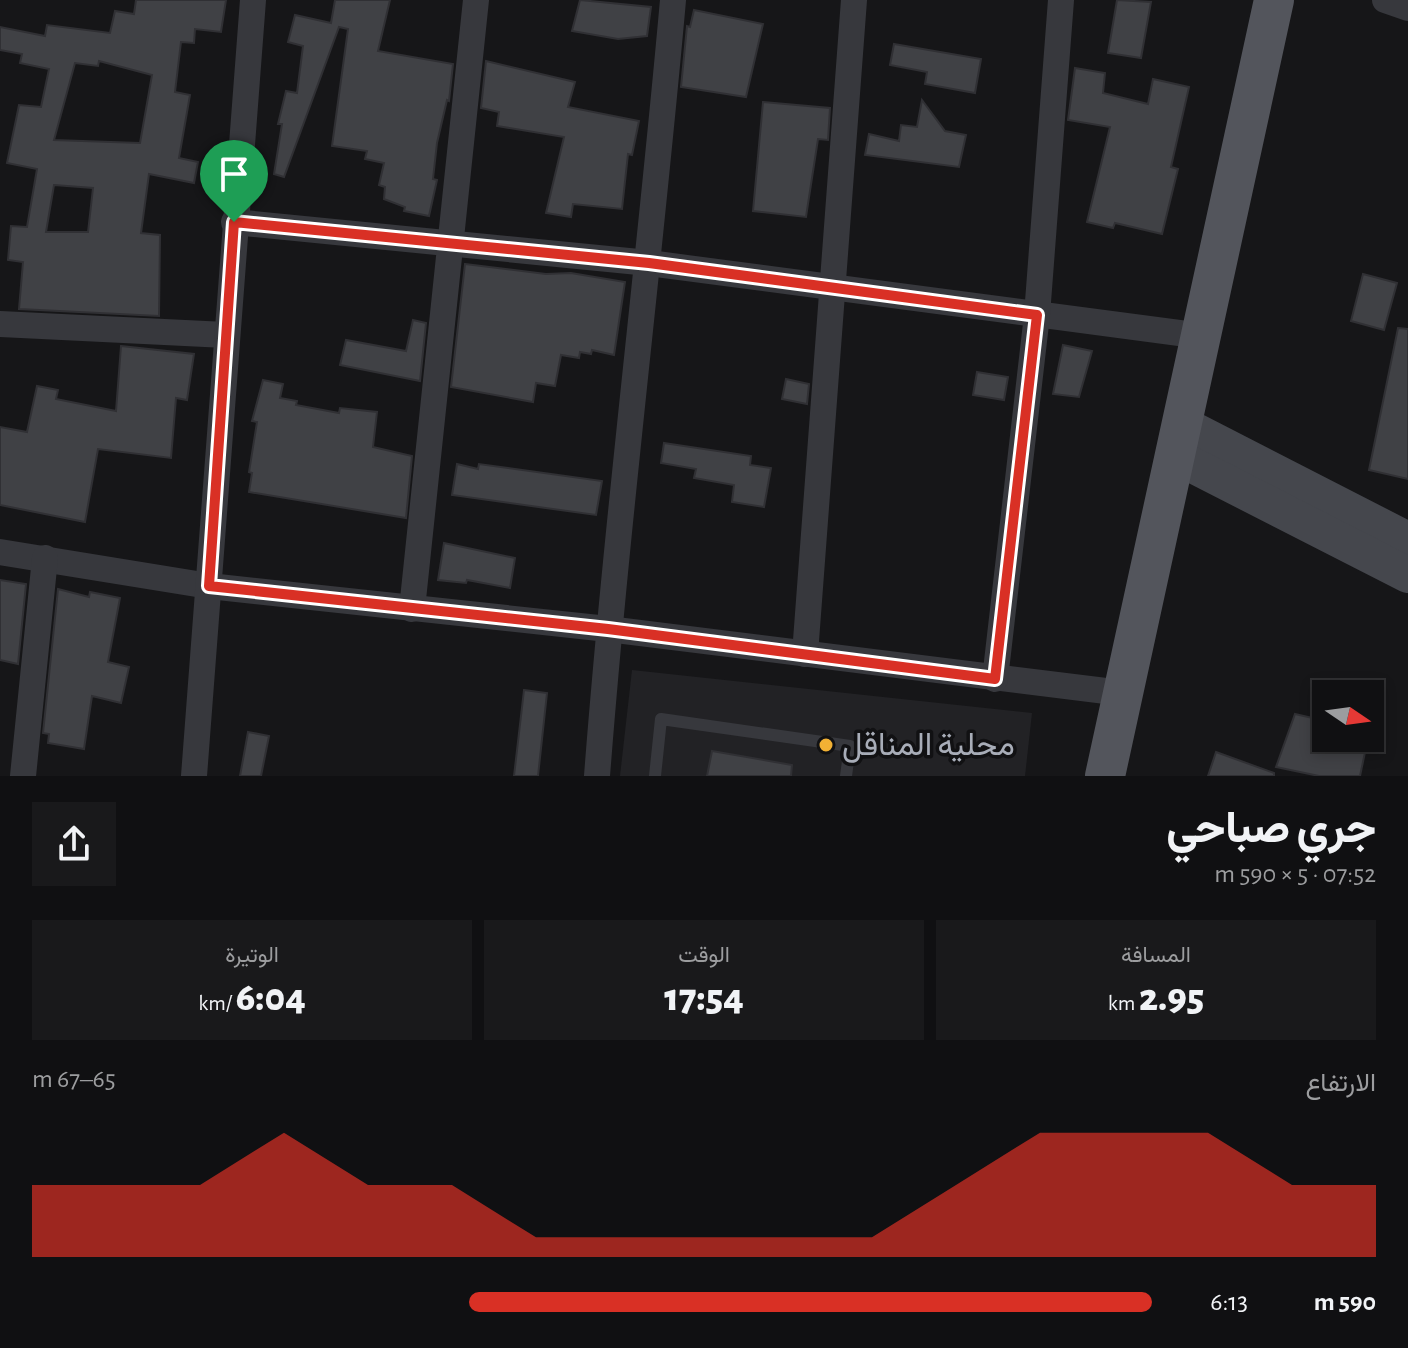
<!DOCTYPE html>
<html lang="ar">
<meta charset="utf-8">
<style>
:root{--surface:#101012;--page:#19191b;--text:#f1f3f6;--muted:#9c9d9f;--line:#303032;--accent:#d93025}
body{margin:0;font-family:"Alegreya Sans",Vazirmatn,sans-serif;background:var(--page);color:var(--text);direction:rtl;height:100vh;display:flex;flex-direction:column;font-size:30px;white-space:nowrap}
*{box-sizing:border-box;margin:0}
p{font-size:26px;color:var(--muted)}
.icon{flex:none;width:44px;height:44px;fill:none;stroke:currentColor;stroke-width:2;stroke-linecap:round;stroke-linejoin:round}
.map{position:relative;height:776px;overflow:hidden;direction:ltr}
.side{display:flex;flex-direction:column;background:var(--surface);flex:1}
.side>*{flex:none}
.needle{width:52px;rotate:103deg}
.fabs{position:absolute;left:1312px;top:680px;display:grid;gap:16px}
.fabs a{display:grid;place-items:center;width:72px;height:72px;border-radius:0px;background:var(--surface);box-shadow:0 4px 12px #0003,0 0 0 2px var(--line);font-size:40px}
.pin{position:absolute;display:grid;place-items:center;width:68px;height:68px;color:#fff;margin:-82px -34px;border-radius:50% 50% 50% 0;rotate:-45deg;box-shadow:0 0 8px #0007}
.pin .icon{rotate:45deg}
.round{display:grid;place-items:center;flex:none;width:84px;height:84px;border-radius:0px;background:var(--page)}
.headline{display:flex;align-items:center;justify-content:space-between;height:136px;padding:0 32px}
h1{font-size:44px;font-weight:800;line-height:60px}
.figures{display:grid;grid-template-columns:repeat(3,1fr);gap:12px;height:136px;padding:8px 32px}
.figures div{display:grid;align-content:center;border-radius:0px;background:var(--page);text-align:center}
.figures b{font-size:40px;font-weight:800}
.figures small{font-size:22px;font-weight:400}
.figures p{font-size:22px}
.chart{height:224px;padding:16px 32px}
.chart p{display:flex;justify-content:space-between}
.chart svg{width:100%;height:144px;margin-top:8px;fill:var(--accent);opacity:.7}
ul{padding:0 32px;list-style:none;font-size:26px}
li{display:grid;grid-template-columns:128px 96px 1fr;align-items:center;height:60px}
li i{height:20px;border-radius:10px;background:var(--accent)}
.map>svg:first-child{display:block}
.built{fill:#222225}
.building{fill:#404145;stroke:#303034;stroke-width:2;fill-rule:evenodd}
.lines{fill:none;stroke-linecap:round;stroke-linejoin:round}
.lane{stroke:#37383d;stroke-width:12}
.street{stroke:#37383d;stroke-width:26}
.secondary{stroke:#45474d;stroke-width:36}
.primary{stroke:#53555c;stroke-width:40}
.route-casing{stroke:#fff;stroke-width:16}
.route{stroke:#d93025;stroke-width:10}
.poi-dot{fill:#f2b134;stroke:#111113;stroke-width:3}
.labels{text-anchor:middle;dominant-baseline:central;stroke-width:7;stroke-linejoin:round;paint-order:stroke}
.poi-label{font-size:32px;fill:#a8adb8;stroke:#111113;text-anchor:start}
</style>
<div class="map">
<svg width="1408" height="776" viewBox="0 0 1408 776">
<rect width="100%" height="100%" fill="#161618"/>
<path class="built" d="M632 670 1032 713 1025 776H620Z"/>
<g class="building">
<path d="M136 0H226L221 32 195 29 194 43 181 42 175 92 190 95 179 158 198 162 194 183 149 174 141 233 160 235 159 316 19 309 23 262 8 260 11 226 27 227 37 169 7 163 19 105 41 107 49 69 20 63 22 54 0 50V27L45 36 47 25 110 33 115 11 134 14ZM99 61 152 75 140 143 54 140 75 63 98 66ZM54 185 93 188 88 232H46Z"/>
<path d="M335 0H390L378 51 453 64 449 101 447 100 437 143 433 179 437 180 429 216 404 211 405 207 384 199 385 187 379 185 384 163 365 159 367 151 332 146 348 29 339 27 284 177 274 174 282 124H278L286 91 297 93 303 46 288 42 295 15 331 23Z"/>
<path d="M580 0 651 7 647 36 618 39 572 31Z"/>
<path d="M1117 0 1151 2 1141 58 1108 53Z"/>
<path d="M694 10 763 24 746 97 681 87 687 26 690 27Z"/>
<path d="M894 44 981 59 975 93 925 84 927 72 890 65Z"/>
<path d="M486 61 575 82 568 107 639 121 632 155 628 154 622 209 573 204 571 217 546 213 564 137 497 126 499 112 481 108Z"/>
<path d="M1075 68 1105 73 1103 93 1148 104 1153 79 1189 87 1171 167 1178 169 1162 234 1115 223 1113 228 1087 222 1110 127 1068 120Z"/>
<path d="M922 100 945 131 966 135 959 167 865 155 869 134 899 141 901 125 917 127Z"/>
<path d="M763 102 830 108 828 140 818 139 806 217 753 211Z"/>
<path d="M465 264 546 274 571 273 625 282 614 355 592 350 591 354 580 352 579 358 561 355 555 386 536 383 533 402 451 387Z"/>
<path d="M1363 274 1397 283 1384 330 1351 321Z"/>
<path d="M413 320 426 323 420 381 340 365 346 340 406 351Z"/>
<path d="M1398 328 1408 329V479L1369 470Z"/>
<path d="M1063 345 1092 351 1079 397 1053 394Z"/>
<path d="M121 346 194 354 187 400 176 398 171 458 98 449 85 522 0 505V427L27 432 37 386 58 390 56 399 116 411Z"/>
<path d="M977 372 1008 377 1004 400 973 395Z"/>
<path d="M786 379 809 384 807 404 782 399Z"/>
<path d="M263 380 283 384 280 398 297 401 296 405 339 413 340 408 377 412 373 447 412 456 406 518 249 492 252 473 249 472 257 422 252 421Z"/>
<path d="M664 443 751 456 750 465 771 468 764 507 732 502 734 485 694 478 696 469 661 463Z"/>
<path d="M457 464 478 469 479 464 602 481 596 515 452 495Z"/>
<path d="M444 543 515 558 510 588 467 580 466 583 438 580Z"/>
<path d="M0 580 26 584 18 664 0 660Z"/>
<path d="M58 589 89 597 90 592 120 598 108 662 129 667 121 703 92 696 84 749 48 743 49 734 43 733Z"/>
<path d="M524 690 547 693 538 776H514Z"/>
<path d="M1295 714 1326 721V738H1368L1360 776H1319L1276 767Z"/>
<path d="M248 732 269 736 261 776H240Z"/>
<path d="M712 751 792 765 791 776H707Z"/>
<path d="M1216 752 1274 773V776H1208Z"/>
</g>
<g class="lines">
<path class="lane" d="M655 776 661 719 850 746 846 776"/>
<g class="street">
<path d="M1385 0 1408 8"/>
<path d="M234 222 649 263 1202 336"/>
<path d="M0 324 226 335"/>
<path d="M0 552 209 586 608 629 1122 693"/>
<path d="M412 609 476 0"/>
<path d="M805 654 854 0"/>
<path d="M995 679 1037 315 1061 0"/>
<path d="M23 776 45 558"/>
<path d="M194 776 253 0"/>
<path d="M597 776C617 517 650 259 673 0"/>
</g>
<g class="secondary">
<path d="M1182 424 1408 540"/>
<path d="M1175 456 1408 575"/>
</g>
<path class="primary" d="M1105 776 1274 0"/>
</g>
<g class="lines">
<defs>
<path id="route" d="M234 222 649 263 1037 315 995 679 608 629 209 586Z"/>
</defs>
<use href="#route" class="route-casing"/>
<use href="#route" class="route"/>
</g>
<circle class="poi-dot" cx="826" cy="745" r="8"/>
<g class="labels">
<g class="poi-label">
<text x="842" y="745">محلية المناقل</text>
</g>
</g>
</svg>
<div class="fabs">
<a><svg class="needle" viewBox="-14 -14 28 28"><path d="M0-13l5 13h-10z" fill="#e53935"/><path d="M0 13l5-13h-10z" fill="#9c9d9f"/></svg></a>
</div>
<div class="pin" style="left:234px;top:222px;background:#1e9e55"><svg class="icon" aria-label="arrive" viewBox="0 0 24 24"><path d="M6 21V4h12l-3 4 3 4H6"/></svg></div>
</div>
<section class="side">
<div class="headline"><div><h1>جري صباحي</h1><p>07:52 · 5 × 590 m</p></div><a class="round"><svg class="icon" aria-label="share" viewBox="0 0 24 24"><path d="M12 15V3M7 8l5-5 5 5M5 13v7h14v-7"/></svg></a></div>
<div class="figures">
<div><p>المسافة</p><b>2.95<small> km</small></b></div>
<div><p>الوقت</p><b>17:54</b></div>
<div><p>الوتيرة</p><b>6:04<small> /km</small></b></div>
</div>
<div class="chart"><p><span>الارتفاع</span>65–67 m</p>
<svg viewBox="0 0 160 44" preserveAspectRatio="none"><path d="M0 44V22L10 22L20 22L30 6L40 22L50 22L60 38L70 38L80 38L90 38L100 38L110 22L120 6L130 6L140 6L150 22L160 22V44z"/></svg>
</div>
<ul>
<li><b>590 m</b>6:13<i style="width:61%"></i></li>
</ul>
</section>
